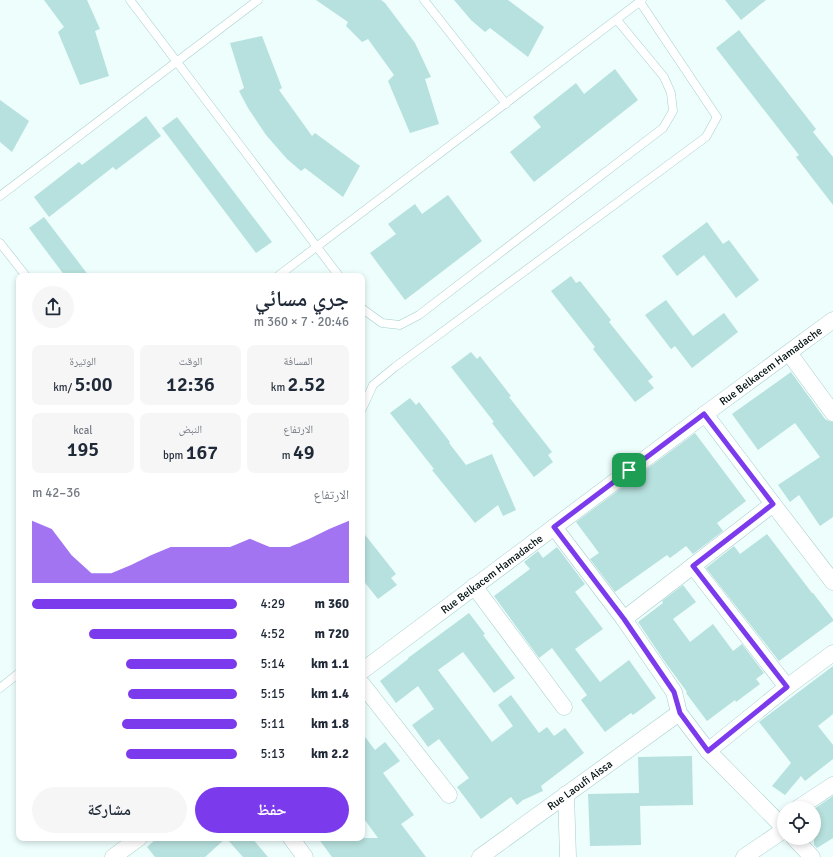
<!DOCTYPE html>
<html lang="ar">
<meta charset="utf-8">
<style>
:root{--surface:#fff;--page:#f6f6f7;--text:#1f2937;--muted:#747a83;--accent:#7c3aed}
body{margin:0;font-family:Signika,"Noto Naskh Arabic",sans-serif;background:var(--page);color:var(--text);direction:rtl;height:100vh;display:flex;flex-direction:column;font-size:15px;white-space:nowrap}
*{box-sizing:border-box;margin:0}
p{font-size:13px;color:var(--muted)}
.icon{flex:none;width:22px;height:22px;fill:none;stroke:currentColor;stroke-width:2;stroke-linecap:round;stroke-linejoin:round}
.map{position:relative;flex:1;overflow:hidden;direction:ltr}
.panel{position:absolute;left:16px;top:273px;width:349px;height:568px;display:flex;flex-direction:column;background:var(--surface);border-radius:8px;box-shadow:0 2px 6px #0003;direction:rtl}
.panel>*{flex:none}
.buttons{position:absolute;left:777px;top:801px;display:grid;gap:8px}
.buttons a{display:grid;place-items:center;width:44px;height:44px;border-radius:50%;background:var(--surface);box-shadow:0 2px 6px #0003;font-size:20px}
.pin{position:absolute;display:grid;place-items:center;width:34px;height:34px;color:#fff;margin:-17px;border-radius:8px;box-shadow:0 2px 6px #0006}
.round{display:grid;place-items:center;flex:none;width:42px;height:42px;border-radius:21px;background:var(--page)}
.overview{display:flex;align-items:center;justify-content:space-between;height:68px;padding:0 16px}
h1{font-size:22px;font-weight:600;line-height:30px}
.figures{display:grid;grid-template-columns:repeat(3,1fr);gap:6px;height:68px;padding:4px 16px}
.figures div{display:grid;align-content:center;border-radius:8px;background:var(--page);text-align:center}
.figures b{font-size:20px;font-weight:600}
.figures small{font-size:11px;font-weight:400}
.figures p{font-size:11px}
.chart{height:112px;padding:8px 16px}
.chart p{display:flex;justify-content:space-between}
.chart svg{width:100%;height:72px;margin-top:4px;fill:var(--accent);opacity:.7}
.button{display:flex;gap:8px;margin-top:auto;padding:8px 16px}
.button a{flex:1;height:46px;border-radius:24px;background:var(--accent);color:#fff;font-size:16px;font-weight:600;line-height:46px;text-align:center}
.button a+a{background:var(--page);color:var(--text)}
ul{padding:0 16px;list-style:none;font-size:13px}
li{display:grid;grid-template-columns:64px 48px 1fr;align-items:center;height:30px}
li i{height:10px;border-radius:5px;background:var(--accent)}
.map>svg:first-child{display:block}
.building{fill:#b7e1de}
.lines{fill:none;stroke-linecap:round;stroke-linejoin:round}
.lane-casing{stroke:#a5cecc;stroke-width:9}
.street-casing{stroke:#a5cecc;stroke-width:17}
.lane{stroke:#fff;stroke-width:8}
.street{stroke:#fff;stroke-width:16}
.route-casing{stroke:#fff;stroke-width:8}
.route{stroke:#7c3aed;stroke-width:5}
.labels{text-anchor:middle;dominant-baseline:central;stroke-width:3;stroke-linejoin:round;paint-order:stroke}
.street-label{font-size:11px;fill:#020f0f;stroke:#fff}
</style>
<div class="map">
<svg width="833" height="857" viewBox="0 0 833 857">
<rect width="100%" height="100%" fill="#edfefc"/>
<g class="building">
<path d="M44 0H87L100 29 95 31 109 76 80 85 58 32 64 27Z"/>
<path d="M316 0H381L385 3 415 43 431 77 425 79 439 124 410 133 388 81 394 75 368 39 362 42 346 26 348 22Z"/>
<path d="M454 0H508L544 27 528 57 490 28 485 32 471 20Z"/>
<path d="M725 0H766L741 20Z"/>
<path d="M739 30 816 129 813 132 833 157V205L796 157 799 155 716 48Z"/>
<path d="M262 36 282 88 279 90 312 136 315 133 360 166 343 197 305 168 301 171 287 159 266 135 248 108 239 91 244 88 230 43Z"/>
<path d="M615 69 638 100 534 182 510 152 541 127 533 117 576 83 584 94Z"/>
<path d="M0 100 29 121 12 152 0 142Z"/>
<path d="M146 116 161 136 116 170 113 167 49 217 34 197 79 162 82 165Z"/>
<path d="M177 117 272 242 256 253 162 128Z"/>
<path d="M448 195 482 241 405 300 370 253 396 234 388 224 415 204 422 214Z"/>
<path d="M44 217 89 276H65L29 228Z"/>
<path d="M707 222 723 244 729 240 759 280 736 298 704 255 677 276 662 256Z"/>
<path d="M571 276 576 283 580 281 611 320 609 322 653 377 648 381 654 388 635 402 593 349 595 347 551 291Z"/>
<path d="M666 300 693 336 724 313 738 332 692 368 675 346 671 349 645 315Z"/>
<path d="M471 352 477 359 480 356 511 396 509 397 552 452 548 455 553 462 534 477 492 423 494 422 451 367Z"/>
<path d="M791 372 825 419 829 421 833 422V517L820 526 799 495 790 502 778 485 820 457 795 423 758 450 732 414Z"/>
<path d="M410 398 416 405 419 402 450 442 449 443 466 465 492 454 516 510 503 516 498 505 475 523 432 470 434 469 390 413Z"/>
<path d="M695 433 746 501 717 523 723 531 693 554 686 546 670 558 667 555 615 592 590 559 599 553 576 522Z"/>
<path d="M362 531 396 574 391 578 397 585 378 599 362 579Z"/>
<path d="M767 534 812 593H813L833 619V621L779 661 706 568 734 546 740 554Z"/>
<path d="M557 547 585 584 575 592 603 629 575 649 600 682 629 660 656 698 633 715 631 713 605 732 581 700 587 695 552 648 539 658 494 596 530 569 524 562 538 551 543 558Z"/>
<path d="M683 585 696 602 673 619 690 642 713 624 733 651 742 644 764 673 756 679 760 684 736 702 735 700 707 721 686 693 687 692 665 662 638 622 663 603 662 601Z"/>
<path d="M469 613 485 634 483 635 515 678 494 693 463 652 438 670 492 742 513 726 498 705 511 695 539 733 547 727 554 736 565 728 584 753 541 786 543 791 523 800 517 805 511 797 481 819 457 787 469 778 439 739 428 747 412 725 434 709 418 686 396 703 380 681 408 659V658Z"/>
<path d="M833 666V714L818 726 833 745V759L805 781 801 776 785 795 772 786 791 763 759 722Z"/>
<path d="M362 733 375 750 385 742 400 761 383 773 414 815 401 824 426 857H332L318 838H378L362 816Z"/>
<path d="M692 756 693 805 640 806 641 845 590 846 588 794 639 793 638 757Z"/>
<path d="M833 796V838L817 848 814 845V809Z"/>
<path d="M157 838H252L268 857H243L226 838 205 857H155L147 847Z"/>
</g>
<g class="lines">
<defs>
<g id="lane">
<path d="M130 0 339 276"/>
<path d="M424 0 506 104"/>
<path d="M0 196 258 0"/>
<path d="M0 243 26 276"/>
<path d="M278 276 642 0"/>
<path d="M362 308 364 310 382 323 400 325 419 315 663 128 673 111 671 93 664 77 617 20"/>
<path d="M362 409 373 385 395 367 706 137 717 117 640 2"/>
<path d="M0 688 19 673"/>
</g>
<g id="street">
<path d="M789 353 833 413"/>
<path d="M705 414 773 504 833 582"/>
<path d="M554 527 624 619 674 692 679 713 708 751 784 828"/>
<path d="M693 566 787 687"/>
<path d="M474 586 564 707"/>
<path d="M624 619 773 504"/>
<path id="s1" d="M362 671 705 414 833 320"/>
<path d="M362 684 449 795"/>
<path d="M708 751 787 687 833 653"/>
<path d="M566 794 568 857"/>
<path d="M798 808 833 785"/>
<path d="M291 838 305 857"/>
<path d="M794 838 812 857"/>
<path d="M113 857 139 838"/>
<path id="s2" d="M480 857 679 713"/>
<path d="M744 857 784 830"/>
</g>
</defs>
<use href="#lane" class="lane-casing"/>
<use href="#street" class="street-casing"/>
<use href="#lane" class="lane"/>
<use href="#street" class="street"/>
</g>
<g class="lines">
<defs>
<path id="route" d="M704 414 773 504 693 566 787 687 708 751 680 713 674 692 624 619 554 527Z"/>
</defs>
<use href="#route" class="route-casing"/>
<use href="#route" class="route"/>
</g>
<g class="labels">
<g class="street-label">
<text stroke="none"><textPath href="#s1" startOffset="510">Rue Belkacem Hamadache</textPath></text>
<text stroke="none"><textPath href="#s1" startOffset="162">Rue Belkacem Hamadache</textPath></text>
<text stroke="none"><textPath href="#s2" startOffset="123">Rue Laoufi Aissa</textPath></text>
</g>
</g>
</svg>
<div class="buttons">
<a><svg class="icon" aria-label="locate" viewBox="0 0 24 24"><circle cx="12" cy="12" r="6"/><path d="M12 2v4M12 18v4M2 12h4M18 12h4"/></svg></a>
</div>
<div class="pin" style="left:629px;top:470px;background:#1e9e55"><svg class="icon" aria-label="arrive" viewBox="0 0 24 24"><path d="M6 21V4h12l-3 4 3 4H6"/></svg></div>
<section class="panel">
<div class="overview"><div><h1>جري مسائي</h1><p>20:46 · 7 × 360 m</p></div><a class="round"><svg class="icon" aria-label="share" viewBox="0 0 24 24"><path d="M12 15V3M7 8l5-5 5 5M5 13v7h14v-7"/></svg></a></div>
<div class="figures">
<div><p>المسافة</p><b>2.52<small> km</small></b></div>
<div><p>الوقت</p><b>12:36</b></div>
<div><p>الوتيرة</p><b>5:00<small> /km</small></b></div>
</div>
<div class="figures">
<div><p>الارتفاع</p><b>49<small> m</small></b></div>
<div><p>النبض</p><b>167<small> bpm</small></b></div>
<div><p>kcal</p><b>195</b></div>
</div>
<div class="chart"><p><span>الارتفاع</span>36–42 m</p>
<svg viewBox="0 0 160 44" preserveAspectRatio="none"><path d="M0 44V6L10 11L20 27L30 38L40 38L50 33L60 27L70 22L80 22L90 22L100 22L110 17L120 22L130 22L140 17L150 11L160 6V44z"/></svg>
</div>
<ul>
<li><b>360 m</b>4:29<i style="width:100%"></i></li>
<li><b>720 m</b>4:52<i style="width:72%"></i></li>
<li><b>1.1 km</b>5:14<i style="width:54%"></i></li>
<li><b>1.4 km</b>5:15<i style="width:53%"></i></li>
<li><b>1.8 km</b>5:11<i style="width:56%"></i></li>
<li><b>2.2 km</b>5:13<i style="width:54%"></i></li>
</ul>
<div class="button"><a>حفظ</a><a>مشاركة</a></div>
</section>
</div>
